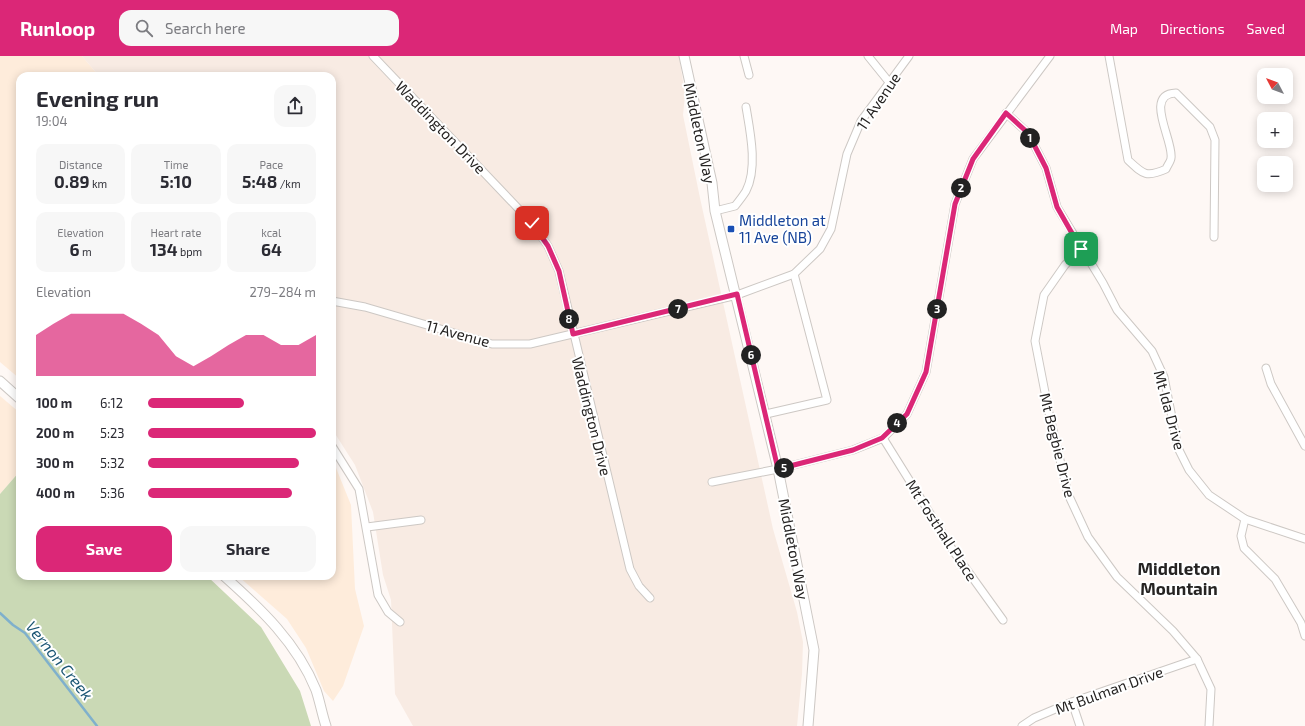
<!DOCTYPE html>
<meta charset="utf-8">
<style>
:root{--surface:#fff;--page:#f7f7f7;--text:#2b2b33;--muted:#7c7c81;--accent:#db2777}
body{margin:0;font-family:"Exo 2",sans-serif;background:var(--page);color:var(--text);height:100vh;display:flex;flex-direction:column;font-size:15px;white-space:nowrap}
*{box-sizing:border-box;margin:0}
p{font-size:13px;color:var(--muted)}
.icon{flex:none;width:22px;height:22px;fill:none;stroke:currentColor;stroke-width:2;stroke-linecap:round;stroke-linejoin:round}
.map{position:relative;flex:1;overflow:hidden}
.sheet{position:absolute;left:16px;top:16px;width:320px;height:508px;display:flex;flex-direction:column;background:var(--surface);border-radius:12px;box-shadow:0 2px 10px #0003}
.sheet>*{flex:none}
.needle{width:26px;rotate:311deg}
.buttons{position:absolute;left:1257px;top:12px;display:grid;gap:8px}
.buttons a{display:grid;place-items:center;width:36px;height:36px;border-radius:8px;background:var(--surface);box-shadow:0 2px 10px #0003;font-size:20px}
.pin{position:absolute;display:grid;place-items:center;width:34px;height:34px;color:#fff;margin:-17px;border-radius:8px;box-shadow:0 2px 6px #0006}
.km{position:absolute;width:20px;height:20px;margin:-10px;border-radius:50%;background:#222;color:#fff;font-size:11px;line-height:20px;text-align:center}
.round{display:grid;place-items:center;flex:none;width:42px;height:42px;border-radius:12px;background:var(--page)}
.overview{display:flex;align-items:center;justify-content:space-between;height:68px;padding:0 20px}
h1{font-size:22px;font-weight:700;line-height:30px}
.stats{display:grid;grid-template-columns:repeat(3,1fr);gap:6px;height:68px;padding:4px 20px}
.stats div{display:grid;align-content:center;border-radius:10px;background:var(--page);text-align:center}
.stats b{font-size:17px;font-weight:700}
.stats small{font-size:11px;font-weight:400}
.stats p{font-size:11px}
.chart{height:112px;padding:8px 20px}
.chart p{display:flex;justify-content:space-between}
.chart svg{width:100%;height:72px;margin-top:4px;fill:var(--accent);opacity:.7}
.cta{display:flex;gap:8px;margin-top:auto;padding:8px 20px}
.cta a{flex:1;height:46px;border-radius:12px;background:var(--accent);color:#fff;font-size:16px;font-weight:700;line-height:46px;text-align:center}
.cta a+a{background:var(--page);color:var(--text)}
ul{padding:0 20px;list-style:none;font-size:13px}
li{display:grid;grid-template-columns:64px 48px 1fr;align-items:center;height:30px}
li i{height:10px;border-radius:5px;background:var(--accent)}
header{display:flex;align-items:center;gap:24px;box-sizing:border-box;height:56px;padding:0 20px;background:var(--accent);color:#fff}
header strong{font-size:19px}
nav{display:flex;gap:22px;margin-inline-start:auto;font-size:14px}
.search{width:280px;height:36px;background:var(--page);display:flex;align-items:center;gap:10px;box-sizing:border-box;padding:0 14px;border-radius:12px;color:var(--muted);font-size:15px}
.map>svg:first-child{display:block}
.commercial{fill:#feecdb}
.built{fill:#f8ebe3}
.green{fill:#cad9b5}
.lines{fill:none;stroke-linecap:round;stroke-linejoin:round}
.stream{stroke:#7fb0cc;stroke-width:2.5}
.street-casing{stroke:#cdc8c4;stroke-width:9}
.secondary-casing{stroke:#cdc8c4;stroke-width:11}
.street{stroke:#fff;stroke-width:7}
.secondary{stroke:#fff;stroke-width:9}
.route-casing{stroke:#fff;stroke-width:8}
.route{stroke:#db2777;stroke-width:5}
.transit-dot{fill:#1a4fb4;stroke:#fff;stroke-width:1.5}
.labels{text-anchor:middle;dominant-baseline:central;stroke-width:4;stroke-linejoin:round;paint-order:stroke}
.street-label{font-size:15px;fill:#262423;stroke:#fff}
.transit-label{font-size:15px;fill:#164399;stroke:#fff;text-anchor:start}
.water-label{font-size:16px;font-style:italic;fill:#1a5573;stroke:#fff}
.quarter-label{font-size:17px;font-weight:bold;fill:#262423;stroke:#fff}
</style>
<header>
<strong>Runloop</strong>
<div class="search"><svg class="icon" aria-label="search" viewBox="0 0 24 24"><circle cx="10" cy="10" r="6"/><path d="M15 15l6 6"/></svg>Search here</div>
<nav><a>Map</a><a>Directions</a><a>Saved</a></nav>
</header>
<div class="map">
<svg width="1305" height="670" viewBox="0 0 1305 670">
<rect width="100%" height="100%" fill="#fef8f5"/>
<g class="commercial">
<path d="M0 0H82L99 20H20V323L0 306Z"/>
<path d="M0 340 20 357V415L0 438Z"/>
<path d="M332 402 351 449 355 533 364 570 343 630 333 645 324 635 306 592 287 563 238 520H332Z"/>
</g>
<path class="built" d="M82 0H679L685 38 683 59 700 142 773 473 797 556 803 586 802 618 797 670H413L395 638 391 544 383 519 373 456 355 409 332 373V239L334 238V231L332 229V20H99Z"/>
<path class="green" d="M20 415V520H207L261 571 300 635 311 670H0V438Z"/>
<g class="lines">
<path class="stream" d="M0 557 13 569 25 577 97 670"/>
<defs>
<g id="street">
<path d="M373 0 532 167 548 190 559 215 630 513 639 530 650 542"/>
<path d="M744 0 749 19"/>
<path d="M868 0 889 26"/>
<path d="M1109 0 1128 104C1143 118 1146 122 1166 113 1167 110 1171 105 1171 102 1174 85 1143 38 1176 37L1210 71 1215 84 1214 181"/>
<path d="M1006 57 1028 77 1046 112 1057 151 1103 227 1117 254 1152 295 1164 321 1178 392 1189 414 1209 439 1245 463 1305 483"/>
<path d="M715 155 735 150C739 145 743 140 746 135 758 112 750 75 746 51"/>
<path d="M1081 193 1065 209 1044 239 1035 285 1049 357 1068 438 1088 481 1117 521 1173 575 1197 603 1211 633 1209 670"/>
<path d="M332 245 365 251 492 288H530L737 239 794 218 820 193 831 173 847 98 861 65 909 0"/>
<path d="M1266 312 1271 328 1305 390"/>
<path d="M766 358 827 344 794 218"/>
<path d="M883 382 954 496 1003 564"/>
<path d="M332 390 359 433 378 539 388 556 400 566"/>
<path d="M712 426 778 413 853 394 883 382 907 358 926 316 955 148 973 103 1050 0"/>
<path d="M1245 463 1241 480 1244 492 1275 523 1301 567 1305 580"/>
<path d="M367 471 421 464"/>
<path d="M1072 646 1080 670"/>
<path d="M1022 670 1034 662 1072 646 1197 603"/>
</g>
<g id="secondary">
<path d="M684 0 712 127 715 155 778 413 814 594 808 670"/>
<path d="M0 325 20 343"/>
<path d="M224 520C261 553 297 587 316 634 320 646 322 658 326 670"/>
</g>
</defs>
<use href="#street" class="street-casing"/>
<use href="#secondary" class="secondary-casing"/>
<use href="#street" class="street"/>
<use href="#secondary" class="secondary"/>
</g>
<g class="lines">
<defs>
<path id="route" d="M532 167 548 190 559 215 573 278 737 238 778 413 853 394 882 382 907 358 926 316 955 148 973 103 1006 57 1028 77 1046 112 1057 151 1081 193"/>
</defs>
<use href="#route" class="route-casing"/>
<use href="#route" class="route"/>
</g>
<rect class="transit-dot" x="727" y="169" width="8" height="8" rx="2"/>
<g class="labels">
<g class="street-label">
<text transform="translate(878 45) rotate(-56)">11 Avenue</text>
<text transform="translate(441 71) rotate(46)">Waddington Drive</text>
<text transform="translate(700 77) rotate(78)">Middleton Way</text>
<text transform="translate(458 277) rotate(15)">11 Avenue</text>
<text transform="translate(1170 354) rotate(75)">Mt Ida Drive</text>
<text transform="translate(592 360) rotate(76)">Waddington Drive</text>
<text transform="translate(1058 389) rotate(76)">Mt Begbie Drive</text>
<text transform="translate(942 474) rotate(57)">Mt Fosthall Place</text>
<text transform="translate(794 493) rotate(79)">Middleton Way</text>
<text transform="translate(1109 634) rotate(-20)">Mt Bulman Drive</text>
</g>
<g class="transit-label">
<text x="739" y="164">Middleton at<tspan x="739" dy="17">11 Ave (NB)</tspan></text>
</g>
<g class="water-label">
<text transform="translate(60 604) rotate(51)">Vernon Creek</text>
</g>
<g class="quarter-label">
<text x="1179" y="512">Middleton<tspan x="1179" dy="20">Mountain</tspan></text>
</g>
</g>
</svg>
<div class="buttons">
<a><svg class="needle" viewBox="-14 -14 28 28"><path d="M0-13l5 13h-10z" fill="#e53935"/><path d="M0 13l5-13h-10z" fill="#7c7c81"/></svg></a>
<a>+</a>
<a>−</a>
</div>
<div class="pin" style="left:1081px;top:193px;background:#1e9e55"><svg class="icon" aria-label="arrive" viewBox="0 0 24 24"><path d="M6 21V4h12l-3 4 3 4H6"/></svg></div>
<div class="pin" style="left:532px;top:167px;background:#d93025"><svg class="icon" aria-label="check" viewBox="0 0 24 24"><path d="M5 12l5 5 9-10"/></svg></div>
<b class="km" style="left:1030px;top:82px">1</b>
<b class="km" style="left:961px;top:132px">2</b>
<b class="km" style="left:937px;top:253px">3</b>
<b class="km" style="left:897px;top:367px">4</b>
<b class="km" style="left:784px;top:412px">5</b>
<b class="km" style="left:751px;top:299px">6</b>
<b class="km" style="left:678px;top:253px">7</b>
<b class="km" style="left:569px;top:263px">8</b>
<section class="sheet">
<div class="overview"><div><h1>Evening run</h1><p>19:04</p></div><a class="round"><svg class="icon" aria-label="share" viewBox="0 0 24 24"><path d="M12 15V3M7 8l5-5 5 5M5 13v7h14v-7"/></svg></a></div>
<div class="stats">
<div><p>Distance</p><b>0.89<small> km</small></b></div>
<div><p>Time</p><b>5:10</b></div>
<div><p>Pace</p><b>5:48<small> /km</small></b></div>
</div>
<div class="stats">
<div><p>Elevation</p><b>6<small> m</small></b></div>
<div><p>Heart rate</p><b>134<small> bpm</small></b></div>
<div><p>kcal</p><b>64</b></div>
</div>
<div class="chart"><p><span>Elevation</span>279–284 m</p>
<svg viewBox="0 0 160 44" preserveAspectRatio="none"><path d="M0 44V19L10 12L20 6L30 6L40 6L50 6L60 12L70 19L80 32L90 38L100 32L110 25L120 19L130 19L140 25L150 25L160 19V44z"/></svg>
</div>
<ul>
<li><b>100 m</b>6:12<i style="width:57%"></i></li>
<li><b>200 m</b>5:23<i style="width:100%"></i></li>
<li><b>300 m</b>5:32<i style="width:90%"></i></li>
<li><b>400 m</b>5:36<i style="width:86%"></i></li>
</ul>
<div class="cta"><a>Save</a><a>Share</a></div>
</section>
</div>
